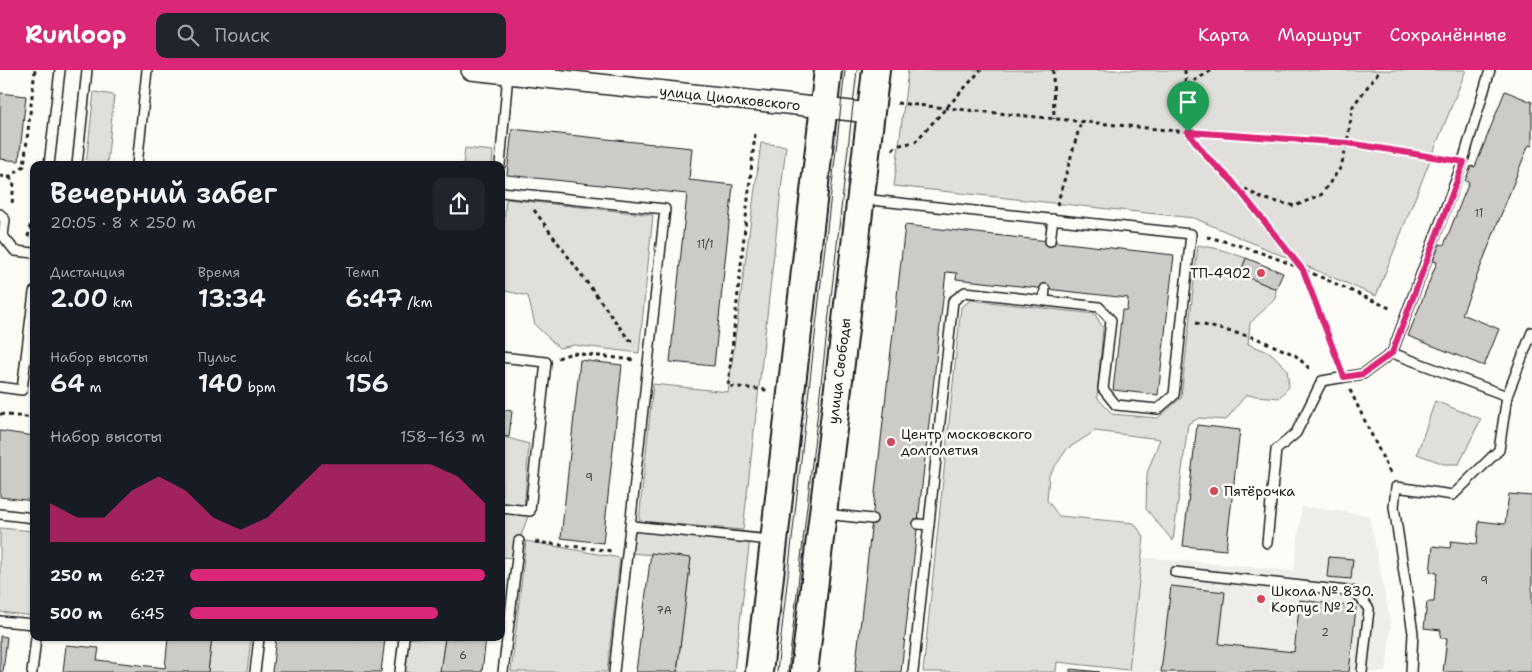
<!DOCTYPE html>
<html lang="ru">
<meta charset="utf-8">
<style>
:root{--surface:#171b24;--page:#20242c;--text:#f1f3f6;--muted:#9ea1a6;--accent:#db2777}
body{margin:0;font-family:"Shantell Sans",sans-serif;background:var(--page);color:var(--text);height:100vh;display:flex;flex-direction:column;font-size:19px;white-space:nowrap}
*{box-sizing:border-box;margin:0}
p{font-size:16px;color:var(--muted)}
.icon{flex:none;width:28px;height:28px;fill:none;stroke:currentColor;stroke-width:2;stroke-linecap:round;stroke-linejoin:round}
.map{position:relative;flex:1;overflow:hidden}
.sheet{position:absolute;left:30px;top:91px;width:475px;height:480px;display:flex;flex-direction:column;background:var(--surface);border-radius:10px;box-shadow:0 1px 4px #0004}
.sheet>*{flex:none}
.pin{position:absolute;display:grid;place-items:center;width:42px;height:42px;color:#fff;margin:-51px -21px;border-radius:50% 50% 50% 0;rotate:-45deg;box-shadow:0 0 5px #0007}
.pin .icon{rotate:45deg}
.round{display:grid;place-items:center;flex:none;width:52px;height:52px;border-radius:10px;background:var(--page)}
.head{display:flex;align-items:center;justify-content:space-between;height:85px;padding:0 20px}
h1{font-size:28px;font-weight:600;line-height:38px}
.metrics{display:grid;grid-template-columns:repeat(3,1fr);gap:8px;height:85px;padding:5px 20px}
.metrics div{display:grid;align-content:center}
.metrics b{font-size:25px;font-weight:600}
.metrics small{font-size:14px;font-weight:400}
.metrics p{font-size:14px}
.chart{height:140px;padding:10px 20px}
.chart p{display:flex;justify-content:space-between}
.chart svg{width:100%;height:90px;margin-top:5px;fill:var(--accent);opacity:.7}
ul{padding:0 20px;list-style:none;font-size:16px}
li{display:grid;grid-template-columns:80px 60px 1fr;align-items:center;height:38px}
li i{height:12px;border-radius:6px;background:var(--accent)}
header{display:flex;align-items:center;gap:30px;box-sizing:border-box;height:70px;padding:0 25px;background:var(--accent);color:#fff}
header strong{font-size:24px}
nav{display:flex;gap:28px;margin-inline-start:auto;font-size:18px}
.search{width:350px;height:45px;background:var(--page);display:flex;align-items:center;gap:12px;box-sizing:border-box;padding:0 18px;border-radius:10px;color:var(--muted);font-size:19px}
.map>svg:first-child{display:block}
.built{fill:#eeede9}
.green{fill:#e0dfdb;stroke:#7e7e7c}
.building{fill:#cccbc8;stroke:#1c1c1c}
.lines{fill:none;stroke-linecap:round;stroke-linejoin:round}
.lane-casing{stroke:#1c1c1c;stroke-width:12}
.street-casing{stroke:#1c1c1c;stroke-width:22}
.secondary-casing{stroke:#1c1c1c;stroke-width:30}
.path{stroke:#1c1c1c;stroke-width:3;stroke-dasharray:4 4;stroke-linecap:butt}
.lane{stroke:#fdfcf7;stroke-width:9}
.street{stroke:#fdfcf7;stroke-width:19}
.secondary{stroke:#fdfcf7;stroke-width:26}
.tram{stroke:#1c1c1c;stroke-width:1}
.route-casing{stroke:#fff;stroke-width:10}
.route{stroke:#db2777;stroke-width:6}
.poi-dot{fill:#d1495b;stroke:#fdfcf7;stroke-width:2}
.labels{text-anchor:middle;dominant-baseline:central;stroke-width:5;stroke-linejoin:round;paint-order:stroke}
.number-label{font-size:11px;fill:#484847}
.street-label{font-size:14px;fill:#1c1c1c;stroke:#fdfcf7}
.poi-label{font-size:14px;fill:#1c1c1c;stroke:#fdfcf7;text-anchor:start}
</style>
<header>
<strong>Runloop</strong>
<div class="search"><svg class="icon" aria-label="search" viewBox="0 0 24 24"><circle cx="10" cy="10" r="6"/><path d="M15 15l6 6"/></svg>Поиск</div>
<nav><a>Карта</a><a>Маршрут</a><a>Сохранённые</a></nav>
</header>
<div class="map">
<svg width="1532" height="602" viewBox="0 0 1532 602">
<rect width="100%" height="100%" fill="#fdfcf7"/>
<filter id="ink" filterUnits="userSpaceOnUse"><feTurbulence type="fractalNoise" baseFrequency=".02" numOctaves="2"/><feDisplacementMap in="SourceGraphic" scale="10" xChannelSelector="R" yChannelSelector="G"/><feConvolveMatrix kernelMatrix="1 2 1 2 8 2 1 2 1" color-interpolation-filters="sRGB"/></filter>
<g filter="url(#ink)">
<path class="built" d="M1302 437 1369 445 1391 556 1386 602H1129L1142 487 1294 501Z"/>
<g class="green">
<path d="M908 0H1466L1376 226 1194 148 894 116Z"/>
<path d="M94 22 114 25 107 95H86Z"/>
<path d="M761 73 786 76 743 460 639 451 653 314 728 322Z"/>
<path d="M465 78 493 81 492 95H463Z"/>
<path d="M506 129 653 145 639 283 574 275 559 278 535 255 528 226 501 220V181Z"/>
<path d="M1198 175 1219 179 1246 188 1240 204 1276 219 1275 229 1250 253 1248 274 1271 283 1287 299 1289 317 1279 328 1246 325 1226 350 1199 348 1188 354 1173 471 1146 439 1147 403 1160 369 1095 361 1067 379 1049 405 1047 430 1059 446 1134 453 1144 467 1129 600 1057 592 1056 602H923L961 237 971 230 1095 244 1103 258 1097 327 1112 344 1158 348 1181 328Z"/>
<path d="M1435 331 1481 349 1459 394H1444L1417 384Z"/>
<path d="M501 366 529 374 524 440 530 441 519 471 517 488 501 487Z"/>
<path d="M632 456 750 468 734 602H677L691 488 629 483Z"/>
<path d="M0 458 34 461V546L0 542Z"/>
<path d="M526 471 620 488 607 602H511Z"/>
<path d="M212 568H251L247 602H208Z"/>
<path d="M404 568H445L440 602H400Z"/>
</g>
<g class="building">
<path d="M1505 21 1532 32V76L1529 75 1527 79 1462 244 1499 259 1484 296 1408 266 1437 192 1433 191 1440 174 1444 175 1469 112 1465 111 1471 96 1475 97Z"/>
<path d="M0 23 26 26 19 91 0 89Z"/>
<path d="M512 59 692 78 689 110 733 115 714 296 670 292 687 124 507 105Z"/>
<path d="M905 155 1174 185 1158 325 1113 320 1122 240H1127L1128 228 956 209 957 203 946 202 901 602H855Z"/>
<path d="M1246 188 1283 203 1276 219 1240 204Z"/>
<path d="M580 290 622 295 603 473 561 468Z"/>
<path d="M501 339 512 341 509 367 501 366Z"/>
<path d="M1197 355 1240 360 1226 480 1183 476Z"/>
<path d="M0 361 34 366V431L0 427Z"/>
<path d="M1509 424 1532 426V602H1443L1447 568H1440L1441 560 1424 558 1427 532H1434L1435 518 1437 503 1430 502 1433 476 1450 478 1451 471 1477 474 1479 451 1505 454Z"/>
<path d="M651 483 691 488 677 602H636Z"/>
<path d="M1329 487 1353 489 1351 509 1327 507Z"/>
<path d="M1171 516 1225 522 1219 574 1294 582 1300 530 1356 537 1349 602H1161Z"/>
<path d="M0 566 7 567 3 602H0Z"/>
<path d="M168 568H212L208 602H63L66 575 99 578 97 590 165 598Z"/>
<path d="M276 568 385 569 381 602H272Z"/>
<path d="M445 568H486L482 602H440Z"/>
<path d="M1070 599 1100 602H1070Z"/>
</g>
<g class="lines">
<defs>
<g id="lane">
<path d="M49 95 60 0"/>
<path d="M77 95 87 0"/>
<path d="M137 95 147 0"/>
<path d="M500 95 508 4"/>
<path d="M501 122 665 139 614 602"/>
<path d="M862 129 1191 164 1174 325 1158 339 1116 335 1103 319 1111 250 1099 237 965 222 953 231 913 602"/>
<path d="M0 144 5 150 3 166 15 181 34 183"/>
<path d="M1050 171 1053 149"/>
<path d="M1044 230 1045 219"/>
<path d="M1392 283 1507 326 1532 262"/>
<path d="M501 287 546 292 530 441 501 438"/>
<path d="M0 317 22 320 34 222"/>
<path d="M0 444 34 448"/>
<path d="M825 444 872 449"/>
<path d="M918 454 929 455"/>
<path d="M632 456 771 470"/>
<path d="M1267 473 1276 380 1296 363 1322 311 1363 304 1392 283 1463 91 1490 0"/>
<path d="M1175 502 1356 522 1369 539 1362 602"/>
<path d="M0 551 34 554"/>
<path d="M32 602 36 568"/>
<path d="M255 602 259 568"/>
<path d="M400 602 404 568"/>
<path d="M503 602 519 471"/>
<path d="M1411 602 1413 563 1394 437 1396 417 1453 425 1499 380 1507 326"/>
</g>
<path id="street" d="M471 0 870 43"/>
<g id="secondary">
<path d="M759 602 828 0"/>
<path d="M804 602 876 0"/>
</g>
</defs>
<use href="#lane" class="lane-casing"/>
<use href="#street" class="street-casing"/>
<use href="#secondary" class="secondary-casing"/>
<g class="path">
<path d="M1053 0 1054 49"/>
<path d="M1185 0 1187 62 1207 87 1231 111 1261 128 1295 136 1321 125 1341 97 1347 73 1353 36 1380 0"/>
<path d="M1187 15 1212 0"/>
<path d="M897 33 1187 62 1347 73 1448 89"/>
<path d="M755 64 728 316 767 320"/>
<path d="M892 79 900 75 915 72 981 0"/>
<path d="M0 106 9 107 24 96 35 0"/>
<path d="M9 107 14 112 12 134"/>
<path d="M1233 114 1303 200 1339 294"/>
<path d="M1057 135 1081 52"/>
<path d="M534 140 629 270 636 271"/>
<path d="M28 167 34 135"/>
<path d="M1207 167C1271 181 1332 213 1392 239"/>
<path d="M1196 253 1256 268 1295 285 1311 300"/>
<path d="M558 288 572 283 634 290"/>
<path d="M1350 320 1391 405"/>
<path d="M0 344 34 348"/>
<path d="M535 472 613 481"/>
</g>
<use href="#lane" class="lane"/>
<use href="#street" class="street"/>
<use href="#secondary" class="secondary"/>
<g class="tram">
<path d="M777 602 845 0"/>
<path d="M788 602 857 0"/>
</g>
</g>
</g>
<g class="lines" filter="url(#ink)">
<defs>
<path id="route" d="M1188 62 1348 73 1464 92 1392 283 1363 304 1344 307 1303 200 1232 111 1207 87Z"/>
</defs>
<use href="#route" class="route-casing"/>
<use href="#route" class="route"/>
</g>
<g class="poi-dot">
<circle cx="1261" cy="203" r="5"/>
<circle cx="891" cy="372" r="5"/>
<circle cx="1214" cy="421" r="5"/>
<circle cx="1261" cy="529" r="5"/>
</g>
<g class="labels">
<g class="number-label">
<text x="1479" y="143">11</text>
<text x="705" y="174">11/1</text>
<text x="589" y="407">9</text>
<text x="1484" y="510">9</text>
<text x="664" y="540">7А</text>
<text x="1325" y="562">2</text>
<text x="463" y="585">6</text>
</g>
<g class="street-label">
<text transform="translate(730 28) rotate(6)">улица Циолковского</text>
<text transform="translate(839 301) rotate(-83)">улица Свободы</text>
</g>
<g class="poi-label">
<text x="1251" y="203" text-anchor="end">ТП-4902</text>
<text x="901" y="364">Центр московского<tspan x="901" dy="16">долголетия</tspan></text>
<text x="1224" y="421">Пятёрочка</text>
<text x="1271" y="521">Школа № 830.<tspan x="1271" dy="16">Корпус № 2</tspan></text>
</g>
</g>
</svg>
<div class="pin" style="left:1188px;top:62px;background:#1e9e55"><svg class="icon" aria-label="arrive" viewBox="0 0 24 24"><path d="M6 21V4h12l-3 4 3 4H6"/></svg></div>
<section class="sheet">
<div class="head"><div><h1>Вечерний забег</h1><p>20:05 · 8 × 250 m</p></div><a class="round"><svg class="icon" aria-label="share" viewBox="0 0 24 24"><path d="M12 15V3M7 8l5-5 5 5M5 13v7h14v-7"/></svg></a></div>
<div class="metrics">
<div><p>Дистанция</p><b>2.00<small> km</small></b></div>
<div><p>Время</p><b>13:34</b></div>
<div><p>Темп</p><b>6:47<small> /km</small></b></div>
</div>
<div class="metrics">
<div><p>Набор высоты</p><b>64<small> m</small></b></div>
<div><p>Пульс</p><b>140<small> bpm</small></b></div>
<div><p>kcal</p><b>156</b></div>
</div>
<div class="chart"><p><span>Набор высоты</span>158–163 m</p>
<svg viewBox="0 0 160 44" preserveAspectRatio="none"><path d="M0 44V25L10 32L20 32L30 19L40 12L50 19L60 32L70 38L80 32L90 19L100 6L110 6L120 6L130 6L140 6L150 12L160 25V44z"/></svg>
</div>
<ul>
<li><b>250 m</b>6:27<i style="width:100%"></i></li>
<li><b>500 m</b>6:45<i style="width:84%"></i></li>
</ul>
</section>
</div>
